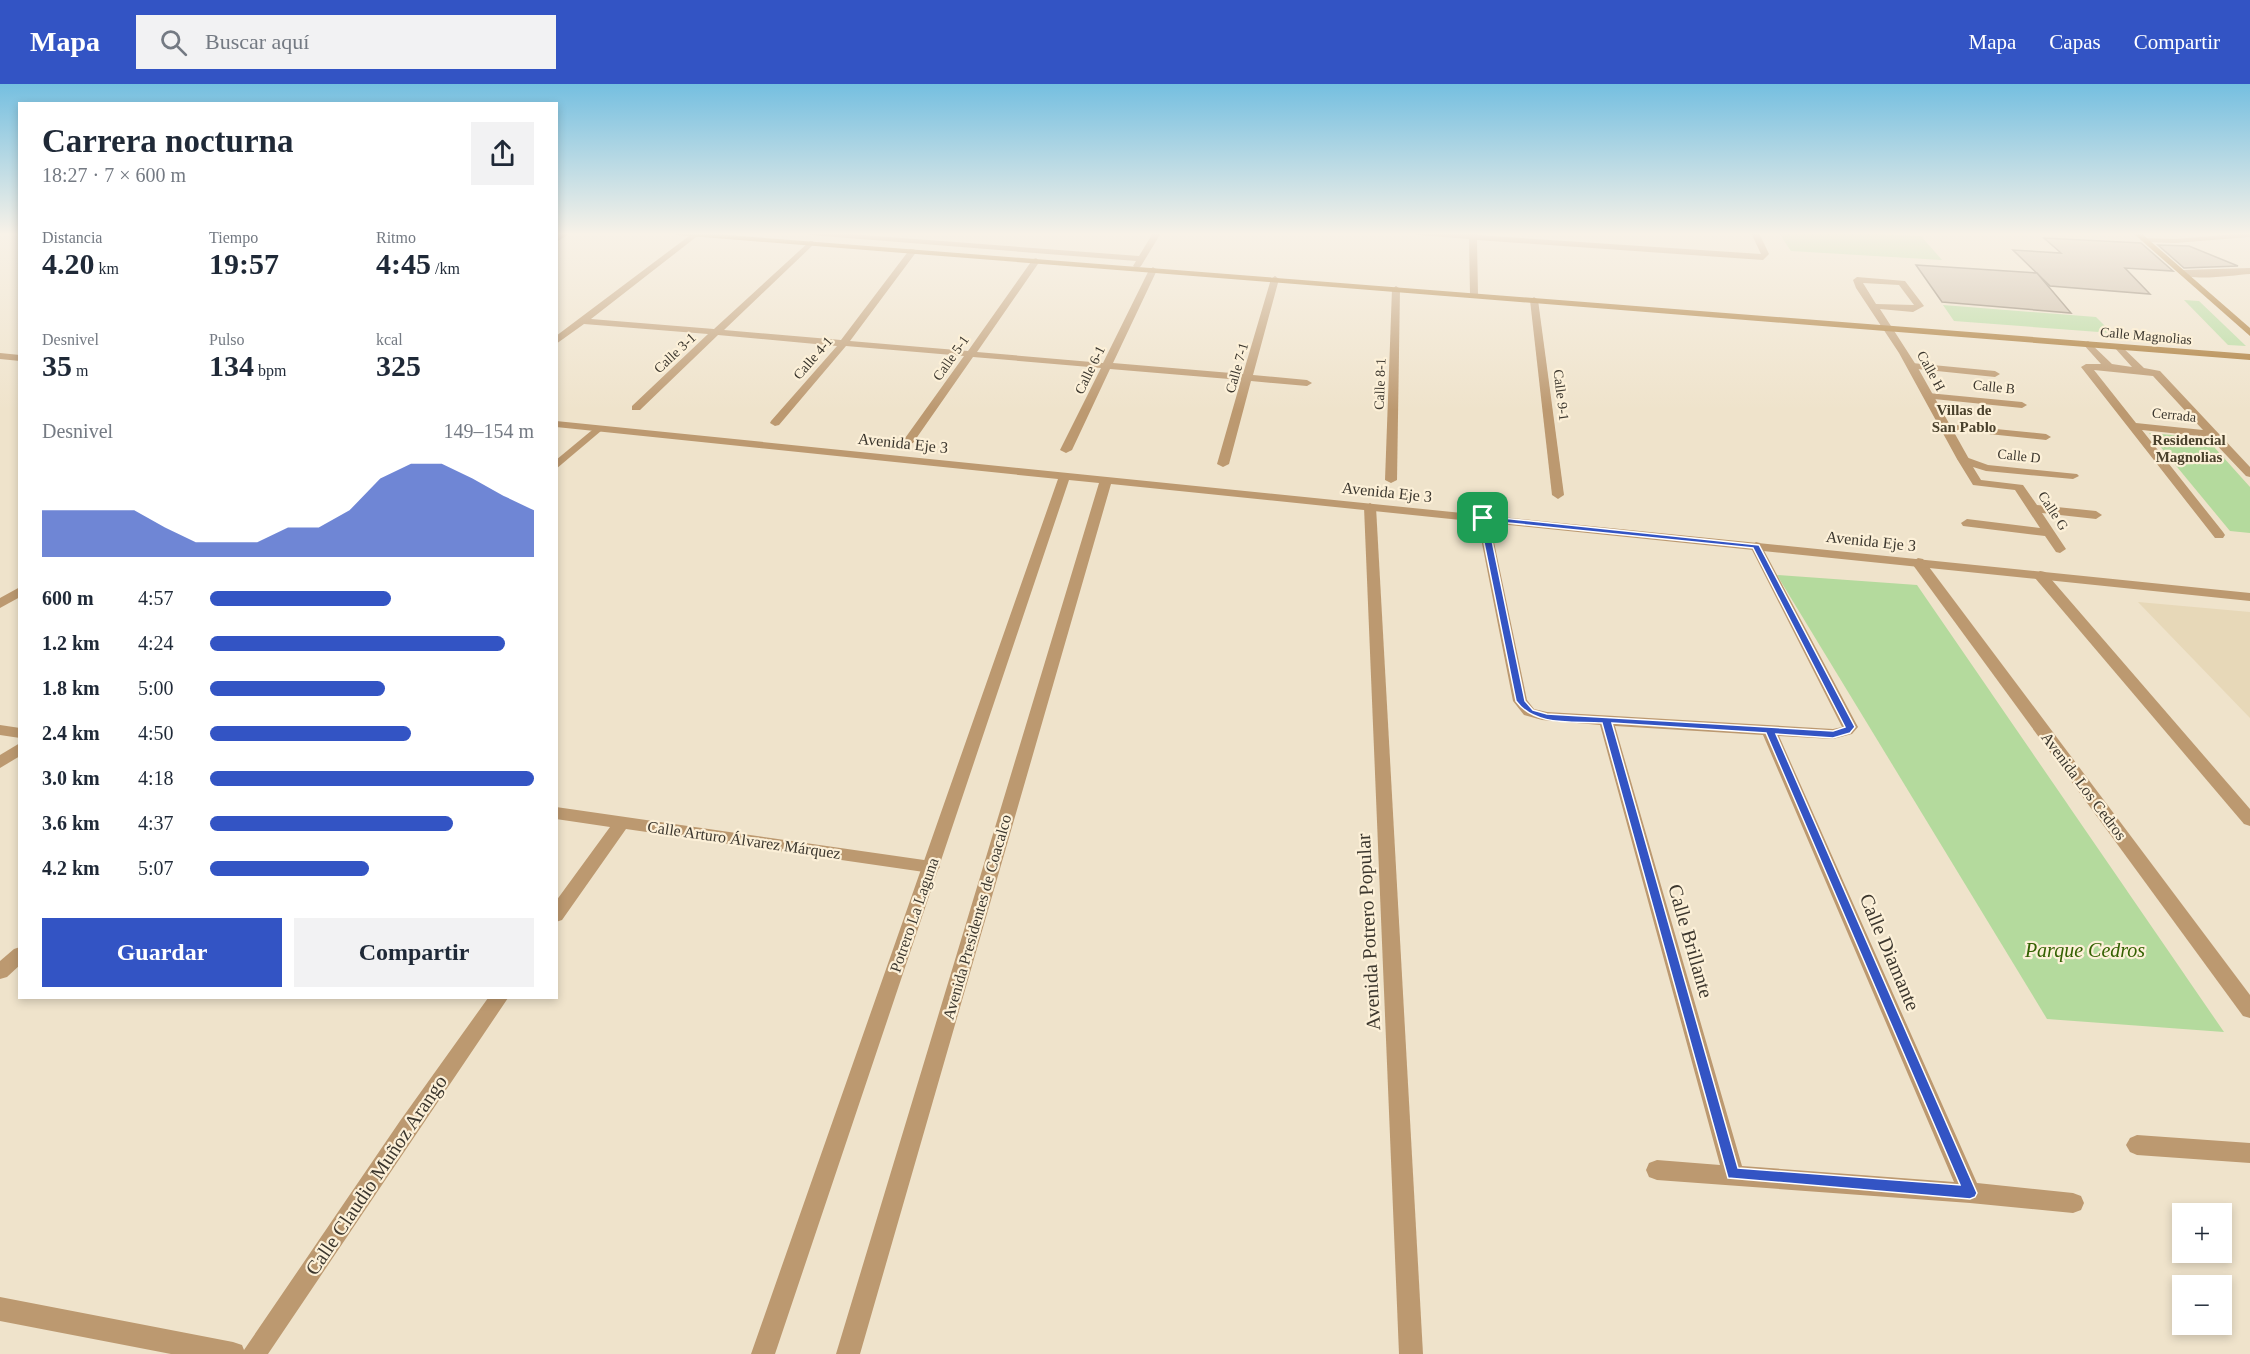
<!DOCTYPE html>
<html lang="es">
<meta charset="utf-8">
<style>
:root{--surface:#fff;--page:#f2f2f3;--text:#1f2937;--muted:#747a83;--accent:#3354c4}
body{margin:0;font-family:"Times New Roman",serif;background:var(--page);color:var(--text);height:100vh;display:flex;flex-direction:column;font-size:22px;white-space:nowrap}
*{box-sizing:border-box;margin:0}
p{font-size:20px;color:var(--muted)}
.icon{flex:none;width:33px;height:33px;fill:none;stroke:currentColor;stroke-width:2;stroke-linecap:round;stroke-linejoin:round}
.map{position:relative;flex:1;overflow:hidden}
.side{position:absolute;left:18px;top:18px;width:540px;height:897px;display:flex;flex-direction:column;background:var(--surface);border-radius:0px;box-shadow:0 3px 9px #0003}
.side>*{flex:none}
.tools{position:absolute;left:2172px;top:1119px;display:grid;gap:12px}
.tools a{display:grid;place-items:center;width:60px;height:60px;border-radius:0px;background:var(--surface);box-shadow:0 3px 9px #0003;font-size:30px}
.pin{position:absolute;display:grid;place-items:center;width:51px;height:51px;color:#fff;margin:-26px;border-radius:12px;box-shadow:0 3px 9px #0006}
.round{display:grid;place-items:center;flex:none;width:63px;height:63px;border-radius:0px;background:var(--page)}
.summary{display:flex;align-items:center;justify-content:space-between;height:102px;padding:0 24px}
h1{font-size:33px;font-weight:700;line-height:45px}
.stats{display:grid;grid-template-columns:repeat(3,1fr);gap:9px;height:102px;padding:6px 24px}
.stats div{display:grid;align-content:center}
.stats b{font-size:30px;font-weight:700}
.stats small{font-size:16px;font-weight:400}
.stats p{font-size:16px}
.chart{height:168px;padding:12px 24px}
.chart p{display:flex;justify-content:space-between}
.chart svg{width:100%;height:108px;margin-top:6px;fill:var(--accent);opacity:.7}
.primary-button{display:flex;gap:12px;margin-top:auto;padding:12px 24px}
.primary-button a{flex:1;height:69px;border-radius:0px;background:var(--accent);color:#fff;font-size:24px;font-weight:700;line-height:69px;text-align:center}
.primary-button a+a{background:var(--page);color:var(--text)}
ul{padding:0 24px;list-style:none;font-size:20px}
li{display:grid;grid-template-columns:96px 72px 1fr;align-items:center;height:45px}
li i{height:15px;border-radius:8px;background:var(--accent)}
header{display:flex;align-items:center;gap:36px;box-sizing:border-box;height:84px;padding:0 30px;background:var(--accent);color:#fff}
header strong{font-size:28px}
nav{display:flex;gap:33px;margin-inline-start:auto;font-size:21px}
.search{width:420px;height:54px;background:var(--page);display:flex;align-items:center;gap:15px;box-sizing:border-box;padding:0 21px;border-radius:0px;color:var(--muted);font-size:22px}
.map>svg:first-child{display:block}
.built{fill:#e7d8b8}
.green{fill:#b4da9d}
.building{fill:#c8b8a3;stroke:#837460;stroke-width:1.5}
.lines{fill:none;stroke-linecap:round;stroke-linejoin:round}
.pedestrian{fill:#bc9970;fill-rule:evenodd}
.minor{fill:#bc9970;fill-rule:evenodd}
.tertiary{fill:#bc9970;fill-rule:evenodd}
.secondary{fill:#a6742e;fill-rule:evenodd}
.route{fill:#3354c4;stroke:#fff;stroke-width:1.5;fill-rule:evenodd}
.labels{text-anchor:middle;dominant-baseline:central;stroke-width:4.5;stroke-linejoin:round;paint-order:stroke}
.far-street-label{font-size:14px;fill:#3c372e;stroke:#fcf0d8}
.far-neighbourhood-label{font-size:15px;font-weight:bold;fill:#4a412c;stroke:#fcf0d8}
.street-label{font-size:16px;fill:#3c372e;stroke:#fcf0d8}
.near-street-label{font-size:20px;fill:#3c372e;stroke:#fcf0d8}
.near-park-label{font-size:20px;font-style:italic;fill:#346102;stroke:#fcf0d8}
</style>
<header>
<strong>Mapa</strong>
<div class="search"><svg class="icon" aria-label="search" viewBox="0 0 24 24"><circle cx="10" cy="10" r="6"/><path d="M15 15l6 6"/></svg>Buscar aquí</div>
<nav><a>Mapa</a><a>Capas</a><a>Compartir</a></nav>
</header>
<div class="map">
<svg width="2250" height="1270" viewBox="0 0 2250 1270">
<rect width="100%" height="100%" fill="#efe3cb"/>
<path class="built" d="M2138 518 2250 528V634Z"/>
<g class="green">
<path d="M1779 149H1854L1921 152 1942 176 1791 167Z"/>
<path d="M2184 216 2199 217 2246 262 2228 261Z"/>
<path d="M1943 221 2096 233 2112 249 1954 237Z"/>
<path d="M2149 349 2206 354 2250 403V449L2230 447Z"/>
<path d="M1777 491 1917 501 2224 948 2047 935Z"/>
</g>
<g class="building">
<path d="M2044 154 2141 159 2173 187 2125 184 2150 210 2050 202 2013 166 2061 169Z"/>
<path d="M2158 161 2189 162 2238 182 2184 184Z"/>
<path d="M1916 181 2037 189 2071 229 1942 218Z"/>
</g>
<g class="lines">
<g class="pedestrian">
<path d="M2250 184V190C2233 191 2192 198 2179 189L2183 186Z"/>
<path d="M1912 279 1995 287 2000 290 1995 293 1908 284V280Z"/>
<path d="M1928 309 2022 318 2027 321 2022 324 1924 314V310Z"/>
<path d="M1945 340 2046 350 2051 353 2046 356 1941 345V341Z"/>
<path d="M1963 372 1988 381 2077 390 2079 392 2073 395 1986 387 1973 383 1981 396 2023 401 2037 421 2096 427 2102 431 2096 435 2042 429 2066 465 2060 469 2056 468 2045 452 1963 442 1961 439 1967 435 2040 444 2015 406 1973 401 1957 375Z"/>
</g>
<g class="minor">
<path d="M562 149H571L556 158V152Z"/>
<path d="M693 149 700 150 591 235 714 245 810 157H813V161L724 246 841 256 910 165H913L917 167 850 257 968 267 1033 175 1036 174 1040 177 977 268 1103 279 1149 186 1153 183 1157 186 1113 279 1243 290 1271 195 1275 192 1279 195 1253 291 1307 296 1312 299 1307 302 1251 297 1229 380 1223 383 1217 380 1241 296 1110 285 1072 366 1066 369 1060 366 1101 284 973 273 913 359 909 360 903 357 964 272 846 262 779 341 775 342 770 339 771 337 837 262 718 251 640 326H632V322L708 250 584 240 556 260V252Z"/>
<path d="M806 149H836L1139 172 1153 149H1161L1141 182 1137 185 1133 182 1136 177 810 151Z"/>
<path d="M1414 149H1477V151L1761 170 1751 149H1759L1769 170 1763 176 1477 156 1478 211 1474 214 1470 211 1469 155 1418 151Z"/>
<path d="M2250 149V153L2175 159 2145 158 2141 156 2145 154 2175 155Z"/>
<path d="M1857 193 1905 197 1924 222 1913 228 1880 225 1918 284 1969 375 1967 377 1963 378 1957 375 1899 269 1856 204 1853 196ZM1863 199 1899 201 1914 221 1876 220Z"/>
<path d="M1396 202 1400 205 1397 396 1391 399 1385 396 1392 205Z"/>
<path d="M1534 213 1538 216 1564 411 1558 415 1552 411 1530 216Z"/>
<path d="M2088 257 2112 280 2132 283 2114 263 2119 260 2144 284 2160 287 2250 383V393L2246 392 2209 353 2142 346 2223 448 2225 451 2223 454H2215L2081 283 2086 280H2101L2083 260ZM2094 286 2153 292 2203 346 2136 339Z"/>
<path d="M597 342 602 345 601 347 556 385V376Z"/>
<path d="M1370 419 1376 423 1423 1270H1399L1364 423Z"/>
<path d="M1483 430 1489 434 1527 616 1534 625 1547 628 1833 645 1842 643 1750 462 1756 458 1760 459 1858 643 1852 650 1833 655 1779 652 1977 1099 2073 1109 2081 1112 2084 1119 2081 1126 2073 1129 1970 1119 1657 1096 1649 1093 1646 1086 1649 1079 1657 1076 1720 1081 1600 641 1542 636 1524 631 1513 617 1477 434ZM1615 642 1763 651 1954 1098 1742 1082Z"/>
<path d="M1918 474 1923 475 2250 911V934L2243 932 1913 481 1912 478Z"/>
<path d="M2040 487 2045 488 2250 725V742L2244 740 2035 494 2034 491Z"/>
<path d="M0 641 20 644V654L0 651Z"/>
<path d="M20 659V672L0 684V671Z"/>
<path d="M556 723 931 777 937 779 940 783 937 787 931 789 626 745 562 836 556 838V817L610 743 556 735Z"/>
<path d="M20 863V881L7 893 0 895V877L14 865Z"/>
<path d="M488 914H508L268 1270H171L0 1237V1213L233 1258 242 1261 244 1266 400 1037Z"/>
<path d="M2137 1051 2250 1059V1079L2137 1071 2130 1068 2126 1061 2130 1054Z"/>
</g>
<g class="tertiary">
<path d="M0 269 20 271V277L0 275Z"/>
<path d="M556 337 2250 509V517L1111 400 860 1270H836L1099 399 1069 396 775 1270H751L1058 395 556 343Z"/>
<path d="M20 503V513L0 524V514Z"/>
</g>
<g class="secondary">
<path d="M673 149H702L2250 270V276L677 151Z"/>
<path d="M2133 149H2141L2250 244V252Z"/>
</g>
</g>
<linearGradient id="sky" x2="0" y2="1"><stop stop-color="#75bfe0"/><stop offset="0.46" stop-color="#f8f2e8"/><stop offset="1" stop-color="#f8f2e8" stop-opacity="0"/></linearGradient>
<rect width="2250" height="326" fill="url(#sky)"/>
<path class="route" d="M1483 432 1759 461 1855 643 1850 649 1833 654 1776 650 1977 1109 1975 1113 1970 1115 1728 1094 1602 639C1573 637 1535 643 1516 617L1479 434ZM1488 437 1753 464 1845 643 1833 647 1547 630 1533 626 1525 617ZM1612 639 1766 649 1960 1101 1738 1084Z"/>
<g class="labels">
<g class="far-street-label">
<text transform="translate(2146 252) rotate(5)">Calle Magnolias</text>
<text transform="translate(675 269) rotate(-43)">Calle 3-1</text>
<text transform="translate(813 274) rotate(-49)">Calle 4-1</text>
<text transform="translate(951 274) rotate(-55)">Calle 5-1</text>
<text transform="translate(1237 284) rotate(-74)">Calle 7-1</text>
<text transform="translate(1090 286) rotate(-64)">Calle 6-1</text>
<text transform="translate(1931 287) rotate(61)">Calle H</text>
<text transform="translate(1380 300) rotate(-88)">Calle 8-1</text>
<text transform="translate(1994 303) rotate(6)">Calle B</text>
<text transform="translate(1561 311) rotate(83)">Calle 9-1</text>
<text transform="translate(2174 331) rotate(6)">Cerrada</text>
<text transform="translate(2019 372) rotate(6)">Calle D</text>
<text transform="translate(2053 427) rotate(57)">Calle G</text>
</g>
<g class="far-neighbourhood-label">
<text x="1964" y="326">Villas de<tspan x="1964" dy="17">San Pablo</tspan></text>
<text x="2189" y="356">Residencial<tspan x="2189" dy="17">Magnolias</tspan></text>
</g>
<g class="street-label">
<text transform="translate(903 359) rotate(6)">Avenida Eje 3</text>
<text transform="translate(1387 408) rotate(6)">Avenida Eje 3</text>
<text transform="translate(1871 457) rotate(6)">Avenida Eje 3</text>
<text transform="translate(2084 702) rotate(53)">Avenida Los Cedros</text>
<text transform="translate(744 756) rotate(8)">Calle Arturo Álvarez Márquez</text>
<text transform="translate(914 831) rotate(-71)">Potrero La Laguna</text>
<text transform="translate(977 833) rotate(-74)">Avenida Presidentes de Coacalco</text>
</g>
<g class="near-street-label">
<text transform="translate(1368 848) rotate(-93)">Avenida Potrero Popular</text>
<text transform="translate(1691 857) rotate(74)">Calle Brillante</text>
<text transform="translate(1890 868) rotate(67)">Calle Diamante</text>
<text transform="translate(376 1091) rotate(-56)">Calle Claudio Muñoz Arango</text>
</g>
<g class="near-park-label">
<text x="2085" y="866">Parque Cedros</text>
</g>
</g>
</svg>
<div class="tools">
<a>+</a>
<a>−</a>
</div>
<div class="pin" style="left:1483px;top:434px;background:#1e9e55"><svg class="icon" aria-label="arrive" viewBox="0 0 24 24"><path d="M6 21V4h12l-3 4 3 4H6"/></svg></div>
<section class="side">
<div class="summary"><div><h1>Carrera nocturna</h1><p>18:27 · 7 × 600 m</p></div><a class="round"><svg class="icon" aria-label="share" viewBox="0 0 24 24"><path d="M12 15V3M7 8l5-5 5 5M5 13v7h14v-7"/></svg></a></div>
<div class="stats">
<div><p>Distancia</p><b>4.20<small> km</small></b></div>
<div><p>Tiempo</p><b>19:57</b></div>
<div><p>Ritmo</p><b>4:45<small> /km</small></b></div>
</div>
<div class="stats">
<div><p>Desnivel</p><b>35<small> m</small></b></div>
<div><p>Pulso</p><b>134<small> bpm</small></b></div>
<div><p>kcal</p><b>325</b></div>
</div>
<div class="chart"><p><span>Desnivel</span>149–154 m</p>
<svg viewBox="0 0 160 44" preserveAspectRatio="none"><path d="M0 44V25L10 25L20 25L30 25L40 32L50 38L60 38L70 38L80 32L90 32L100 25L110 12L120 6L130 6L140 12L150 19L160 25V44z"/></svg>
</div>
<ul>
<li><b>600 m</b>4:57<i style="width:56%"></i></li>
<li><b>1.2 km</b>4:24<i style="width:91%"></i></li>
<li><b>1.8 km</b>5:00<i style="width:54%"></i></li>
<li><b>2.4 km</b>4:50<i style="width:62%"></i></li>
<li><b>3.0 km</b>4:18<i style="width:100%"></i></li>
<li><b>3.6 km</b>4:37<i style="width:75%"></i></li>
<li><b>4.2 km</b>5:07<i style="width:49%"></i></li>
</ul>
<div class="primary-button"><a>Guardar</a><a>Compartir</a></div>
</section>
</div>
